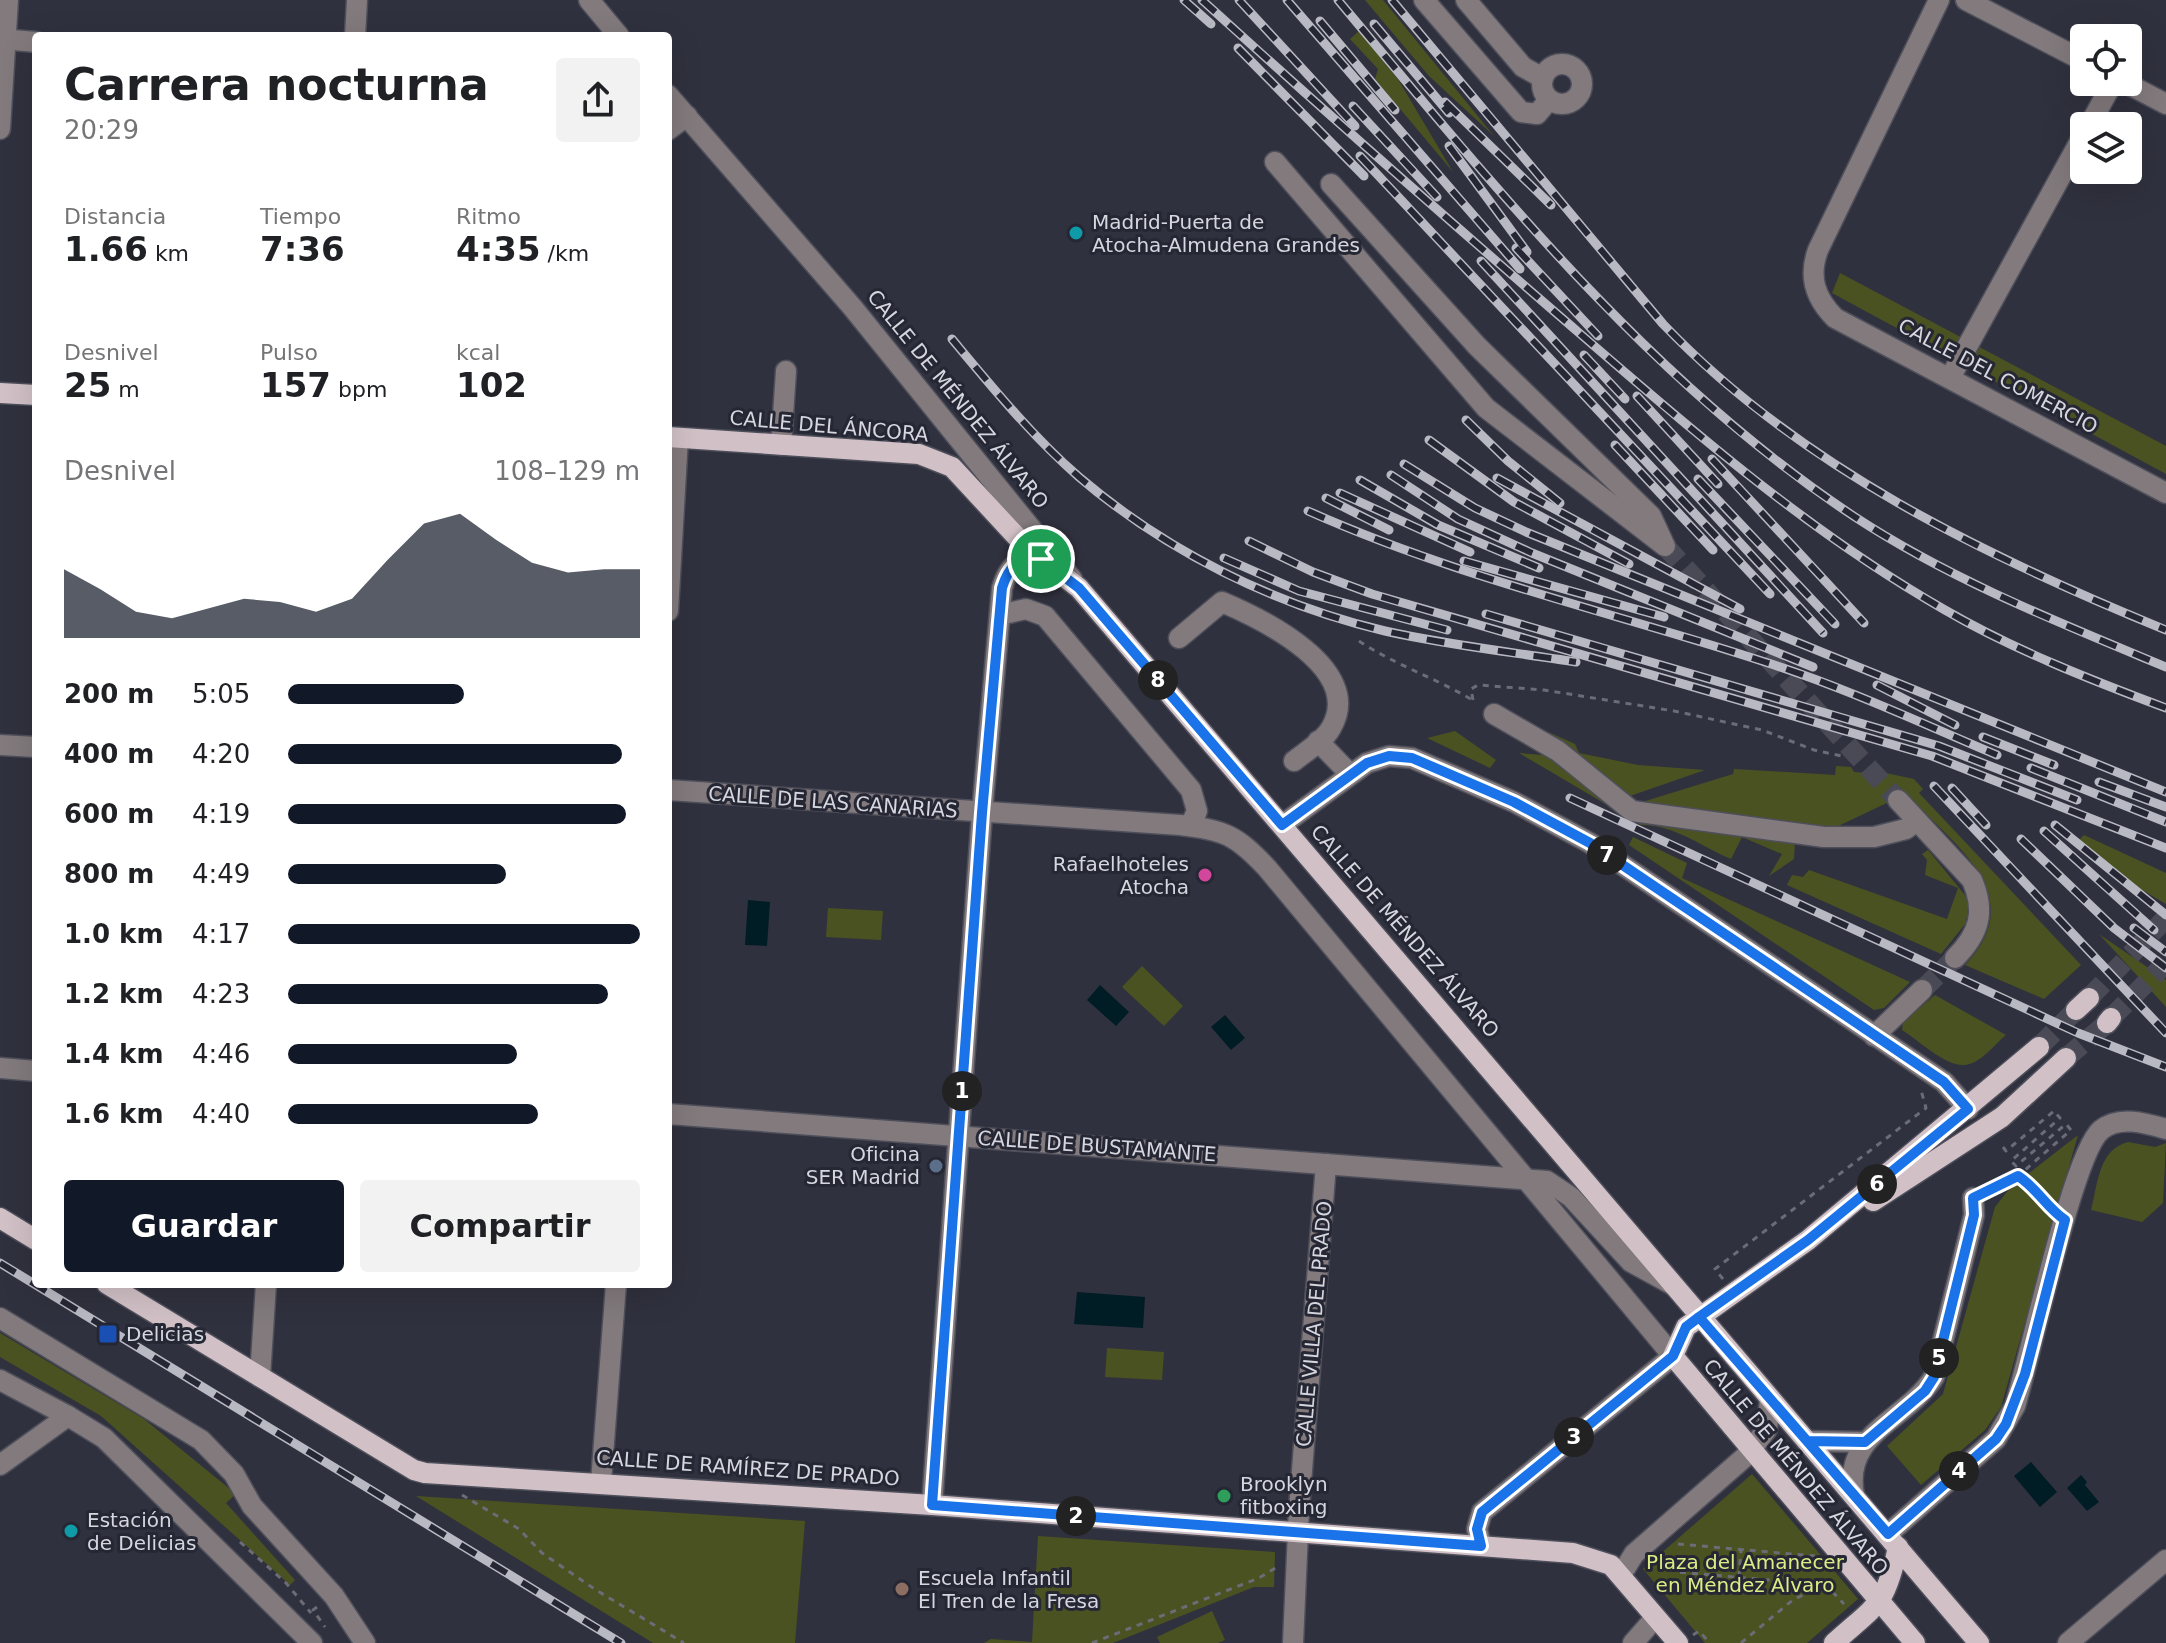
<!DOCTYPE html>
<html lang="es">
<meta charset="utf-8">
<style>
:root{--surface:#fff;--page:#f2f2f2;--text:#202124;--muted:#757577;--accent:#111827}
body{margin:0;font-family:"DejaVu Sans",sans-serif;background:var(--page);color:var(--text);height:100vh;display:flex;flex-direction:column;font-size:30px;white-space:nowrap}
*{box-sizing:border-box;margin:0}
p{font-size:26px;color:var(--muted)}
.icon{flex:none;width:44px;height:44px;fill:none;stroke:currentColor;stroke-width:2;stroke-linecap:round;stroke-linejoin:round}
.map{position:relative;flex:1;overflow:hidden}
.panel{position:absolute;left:32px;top:32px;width:640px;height:1256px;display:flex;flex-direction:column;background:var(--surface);border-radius:8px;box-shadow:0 8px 32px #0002}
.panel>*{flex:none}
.fabs{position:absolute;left:2070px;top:24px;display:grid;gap:16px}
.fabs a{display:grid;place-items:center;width:72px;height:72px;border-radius:8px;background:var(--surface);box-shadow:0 8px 32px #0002;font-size:40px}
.pin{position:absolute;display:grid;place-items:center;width:68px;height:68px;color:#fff;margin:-34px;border:4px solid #fff;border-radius:50%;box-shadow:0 2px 8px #0007}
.km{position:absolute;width:40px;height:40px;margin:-20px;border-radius:50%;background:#222;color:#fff;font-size:22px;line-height:40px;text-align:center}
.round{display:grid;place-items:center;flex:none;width:84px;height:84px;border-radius:8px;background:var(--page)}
.summary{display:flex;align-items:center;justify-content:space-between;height:136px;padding:0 32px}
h1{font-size:44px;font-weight:600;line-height:60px}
.stats{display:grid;grid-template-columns:repeat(3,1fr);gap:12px;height:136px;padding:8px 32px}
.stats div{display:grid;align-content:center}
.stats b{font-size:34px;font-weight:600}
.stats small{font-size:22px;font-weight:400}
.stats p{font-size:22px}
.chart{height:224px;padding:16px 32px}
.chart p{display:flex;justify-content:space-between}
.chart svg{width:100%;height:144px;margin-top:8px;fill:var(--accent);opacity:.7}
.button{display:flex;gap:16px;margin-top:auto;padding:16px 32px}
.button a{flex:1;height:92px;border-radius:8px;background:var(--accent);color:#fff;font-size:32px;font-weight:600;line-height:92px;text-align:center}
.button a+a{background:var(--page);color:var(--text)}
ul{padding:0 32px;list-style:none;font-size:26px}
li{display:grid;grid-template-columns:128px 96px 1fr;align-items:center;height:60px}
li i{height:20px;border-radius:10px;background:var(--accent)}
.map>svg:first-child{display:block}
.green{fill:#4a5221}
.water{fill:#001c25}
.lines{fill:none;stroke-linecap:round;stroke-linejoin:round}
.minor-tunnel{stroke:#494a56;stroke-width:20;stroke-dasharray:20 10;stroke-linecap:butt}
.major-tunnel{stroke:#494a56;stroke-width:20;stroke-dasharray:20 10;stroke-linecap:butt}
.minor-casing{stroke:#4e4f5b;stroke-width:23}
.major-casing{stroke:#4e4f5b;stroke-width:23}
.path{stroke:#6b6c77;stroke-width:3;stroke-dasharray:6 6;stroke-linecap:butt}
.minor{stroke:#827a7c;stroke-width:20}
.major{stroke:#d1c1c6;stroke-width:20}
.rail-casing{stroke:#b8b9c2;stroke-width:9}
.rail{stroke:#262734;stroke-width:6;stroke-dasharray:18;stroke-linecap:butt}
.route-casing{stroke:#fff;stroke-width:16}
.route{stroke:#1a73e8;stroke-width:10}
.culture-dot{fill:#0f9aa8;stroke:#262734;stroke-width:3}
.hotel-dot{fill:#d1479c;stroke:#262734;stroke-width:3}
.service-dot{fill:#5c6f8a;stroke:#262734;stroke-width:3}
.transit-dot{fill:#1a4fb4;stroke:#262734;stroke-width:3}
.leisure-dot{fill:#2e9e5b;stroke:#262734;stroke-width:3}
.education-dot{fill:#8d6e63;stroke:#262734;stroke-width:3}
.labels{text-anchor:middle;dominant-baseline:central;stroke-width:6;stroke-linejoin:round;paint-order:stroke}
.poi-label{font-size:20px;fill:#d5d6de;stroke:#262734;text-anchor:start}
.street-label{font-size:20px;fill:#d5d6de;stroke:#262734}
.park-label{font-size:20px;fill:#dbec84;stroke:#262734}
</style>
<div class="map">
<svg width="2166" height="1643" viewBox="0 0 2166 1643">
<rect width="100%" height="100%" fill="#30313e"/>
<g class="green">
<path d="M1365 0H1383L1494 136 1429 76Z"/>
<path d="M1359 31 1399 81 1453 172 1375 79 1378 69 1350 39Z"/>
<path d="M1840 273 2166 446V474L1832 293Z"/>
<path d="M1522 720 1575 744 1579 753 1638 765 1705 770 1630 796 1639 803 1733 774 1734 769 1835 775 1836 766 1851 767 1854 772 1869 773 1866 778 1869 780 1883 779 1886 773 1914 779 1923 789 1919 793 2081 965 2044 999 1965 965C2030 897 1958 848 1911 799L1893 800 1832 829 1635 804Z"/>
<path d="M1455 731 1496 760 1490 768 1427 738Z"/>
<path d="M1530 738 1617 806 1795 841 1794 859 1769 876 1782 854 1742 837 1731 859C1702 847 1673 824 1641 825L1519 753 1542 755 1521 740Z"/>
<path d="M2084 835 2166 873V904L2137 887 2079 840Z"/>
<path d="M1633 837 1687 863 1682 878 1910 982 1884 1008 1874 1010 1629 845Z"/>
<path d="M1928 850 1969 900 1966 923 1941 954 1787 885 1792 875 1803 877 1809 870 1947 919 1958 888 1925 875 1927 860 1922 854Z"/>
<path d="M828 908 883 911 881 940 826 937Z"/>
<path d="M2099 934 2166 980V1007Z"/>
<path d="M1142 966 1183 1006 1164 1026 1122 987Z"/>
<path d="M1935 995 2006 1035C1995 1044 1979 1065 1964 1065 1945 1066 1918 1040 1902 1030L1903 1022Z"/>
<path d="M2078 1135 2001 1407 1985 1430 1921 1485 1887 1446 1943 1394 1995 1207 2010 1188Z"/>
<path d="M2128 1142 2155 1147 2166 1143 2163 1203 2142 1222 2091 1210C2098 1184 2098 1150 2128 1142Z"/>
<path d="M0 1333 144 1419 236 1494 226 1503 295 1580 290 1585 101 1416 0 1357Z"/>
<path d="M1107 1348 1164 1352 1162 1380 1105 1377Z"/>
<path d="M1752 1474 1858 1599 1807 1643H1705L1643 1569Z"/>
<path d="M416 1496 805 1521 795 1643H653Z"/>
<path d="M1038 1536 1275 1552 1274 1587H1254L1113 1643H984L991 1639 1032 1642Z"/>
<path d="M1212 1611 1225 1640 1218 1643H1160L1157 1637Z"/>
</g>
<g class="water">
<path d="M748 900 770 902 767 946 745 945Z"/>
<path d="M1100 985 1129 1012 1116 1026 1087 1000Z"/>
<path d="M1225 1015 1245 1038 1231 1050 1211 1027Z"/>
<path d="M1077 1292 1145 1297 1143 1328 1074 1324Z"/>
<path d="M2031 1462 2057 1492 2040 1507 2014 1476Z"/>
<path d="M2081 1475 2087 1482 2085 1485 2099 1502 2087 1511 2067 1488Z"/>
</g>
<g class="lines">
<g class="minor-tunnel">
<path d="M1665 546 1898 800"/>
<path d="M1922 990 1955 958"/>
</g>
<g class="major-tunnel">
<path d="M2089 998 2166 918"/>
<path d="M2111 1018 2166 963"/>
<path d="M2039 1047 2076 1010"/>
<path d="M2066 1058 2107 1023"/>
</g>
<defs>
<g id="minor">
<path d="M589 0 619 36"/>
<path d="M1424 0 1521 112 1537 114 1549 100"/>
<path d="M1466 0 1523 67 1543 78"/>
<path d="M1939 0 1818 250C1808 277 1815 298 1835 318L2166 493"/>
<path d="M1966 0 2084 61"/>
<path d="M355 36 357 0"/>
<path d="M0 39 36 42"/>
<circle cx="1562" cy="84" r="20"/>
<path d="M2124 82 2166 104"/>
<path d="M668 95 853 308 1072 579"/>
<path d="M2089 126 2113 82"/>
<path d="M0 129 8 0"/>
<path d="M668 130 687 116"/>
<path d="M1275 162 1486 408 1665 546"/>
<path d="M1331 184 1477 346 1651 516 1663 542"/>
<path d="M1951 376 2084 134"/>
<path d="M781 445 786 371"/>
<path d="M668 611 678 438"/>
<path d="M1000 615 1026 609 1045 616 1191 790 1197 811 1190 826"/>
<path d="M1179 638 1222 602C1262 619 1366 669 1331 728 1324 741 1305 752 1294 761"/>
<path d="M1494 714 1558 751 1632 811 1824 837H1874L1906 829 1917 821"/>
<path d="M1318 741 1350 774"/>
<path d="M0 745 36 747"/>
<path d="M668 790 1180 825C1225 830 1236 835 1267 868L1673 1356 1482 1512 1477 1529 1481 1546"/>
<path d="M1898 800 1972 880C1986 912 1979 934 1955 958"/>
<path d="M1282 825 1367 763 1389 756 1412 758 1514 802 1590 843 1944 1082 1968 1109"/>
<path d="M1874 1036 1922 990"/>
<path d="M0 1068 36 1071"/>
<path d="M668 1114 1547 1181 1571 1197 1631 1262 1673 1285"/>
<path d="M0 1318 201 1440 234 1474 252 1506 334 1596 365 1643"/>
<path d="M260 1377 266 1284"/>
<path d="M0 1380 68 1416 0 1465"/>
<path d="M68 1416 104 1438 312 1643"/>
<path d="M1807 1441 1865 1442"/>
<path d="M601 1482 616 1284"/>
<path d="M1854 1495C1842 1433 1906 1421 1934 1377L1974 1215 1973 1198"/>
<path d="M932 1505 982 813 1002 588C1008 568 1018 555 1041 559"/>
<path d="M1888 1534 1996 1439 2015 1406C2030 1358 2073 1153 2101 1130 2119 1115 2146 1123 2166 1129"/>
<path d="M1621 1575 1634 1554 1746 1456 1767 1429 1770 1399"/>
<path d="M1293 1643 1299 1509 1326 1164"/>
<path d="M1633 1643 1655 1618"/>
<path d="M2068 1643 2166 1560"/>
</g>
<g id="major">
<path d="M0 393 36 395"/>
<path d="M668 437 919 454 952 467 1028 549 1079 588 1979 1643"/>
<path d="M2076 1010 2089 998"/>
<path d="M2107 1023 2111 1018"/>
<path d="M1873 1201 2002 1117 2066 1058"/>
<path d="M0 1218 36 1240"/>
<path d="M107 1284 414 1470 425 1473 932 1505 1573 1553 1611 1565 1678 1643"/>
<path d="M1834 1643C1877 1604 1885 1607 1898 1547"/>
<path d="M1915 1643 1673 1356 1686 1327 1808 1240 2039 1047"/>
</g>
</defs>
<use href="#minor" class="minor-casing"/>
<use href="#major" class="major-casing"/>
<g class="path">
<path d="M1359 641C1395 665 1436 678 1474 701"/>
<path d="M1473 700 1471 689 1478 685 1544 690 1674 711 1762 730 1814 750 1842 756"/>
<path d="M2003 1147 2006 1151 2054 1111 2060 1118 2011 1161 2016 1166 2066 1124 2071 1130 2018 1176"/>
<path d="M1990 1190 2018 1176 2030 1184 2048 1208"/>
<path d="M1723 1279 1715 1269 1926 1108 1921 1090"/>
<path d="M462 1495 519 1529 542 1553 596 1590 684 1643"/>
<path d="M240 1542 286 1583 311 1613"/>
<path d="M1678 1544 1815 1556"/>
<path d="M1661 1558 1678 1572 1826 1585 1844 1604"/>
<path d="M1739 1577 1741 1549"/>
<path d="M317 1607 313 1610 325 1627"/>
<path d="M1693 1635 1699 1631 1710 1643"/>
<path d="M1092 1643 1259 1578 1277 1567"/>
<path d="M1741 1643 1794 1599 1822 1587"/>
</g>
<use href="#minor" class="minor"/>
<use href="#major" class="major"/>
<defs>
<g id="rail">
<path d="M1184 0 1211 24"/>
<path d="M1202 0C1323 110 1446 218 1570 325 1689 428 1807 531 1945 610 2014 650 2091 680 2166 708"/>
<path d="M1239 0 1355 126"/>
<path d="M1287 0 1520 269"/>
<path d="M1338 0C1494 186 1651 383 1855 517 1951 580 2060 623 2166 667"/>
<path d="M1392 0 1663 324C1800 467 1985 556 2166 630"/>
<path d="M1320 21 1395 110"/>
<path d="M1374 24 1449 113"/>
<path d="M1238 48 1364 176"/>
<path d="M1445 102 1551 205"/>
<path d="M1353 106 1437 197"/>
<path d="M1449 146 1527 252"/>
<path d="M1360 156 1770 594"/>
<path d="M1516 248 1598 336"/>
<path d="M1481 261 1823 633"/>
<path d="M952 339C992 387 1032 436 1079 477 1166 551 1274 605 1385 631 1447 645 1512 652 1576 662"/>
<path d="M1584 355 1625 399"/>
<path d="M1637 396 1718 484"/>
<path d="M1466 420 1508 461 1560 503"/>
<path d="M1429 440 1514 502 1629 564"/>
<path d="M1615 445 1713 550"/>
<path d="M1712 459 1864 623"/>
<path d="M1404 464 1475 508 1526 532 2166 792"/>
<path d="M1391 475 1458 519 1532 553 1813 667"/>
<path d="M1497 478 1740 609"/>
<path d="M1698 479 1835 624"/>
<path d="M1360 480 1438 525 1539 568"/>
<path d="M1340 493 1470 552"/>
<path d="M1326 498 1389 530"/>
<path d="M1308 511C1456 577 1612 612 1765 662 1844 687 1921 723 1997 755"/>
<path d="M1249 541 1313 572 1372 594 1932 756 2166 848"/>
<path d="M1224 558 1299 591 1447 630"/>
<path d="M1464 561 1664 617"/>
<path d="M1486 614 1939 746 2077 800"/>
<path d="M1877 685 1955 725"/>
<path d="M1983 737 2054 765"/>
<path d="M2031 768 2166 822"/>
<path d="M2099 782 2166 807"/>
<path d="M1934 786 2166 1033"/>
<path d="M1952 788 1986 825"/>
<path d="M1570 798 2078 1033 2166 1067"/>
<path d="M2055 825 2166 915"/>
<path d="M2044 831 2154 930"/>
<path d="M2021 839 2114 928 2166 968"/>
<path d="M2134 928 2166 952"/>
<path d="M0 1263 621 1643"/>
</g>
</defs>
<use href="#rail" class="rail-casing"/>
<use href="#rail" class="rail"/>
</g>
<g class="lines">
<defs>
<path id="route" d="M1041 559C1018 555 1008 568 1002 588L982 813 932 1505 1481 1546 1477 1529 1482 1512 1673 1356 1686 1327 1699 1317 1888 1534 1996 1439 2006 1424 2025 1374 2065 1220C2046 1207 2037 1188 2018 1176L1973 1198 1974 1215 1934 1377 1925 1391 1865 1442 1807 1441 1699 1317 1808 1240 1968 1109 1944 1082 1590 843 1514 802 1412 758 1389 756 1367 763 1282 825 1079 588 1041 559"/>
</defs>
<use href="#route" class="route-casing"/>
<use href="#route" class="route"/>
</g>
<g class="culture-dot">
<circle cx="1076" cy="233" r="8"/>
<circle cx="71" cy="1531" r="8"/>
</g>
<circle class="hotel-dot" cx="1205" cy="875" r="8"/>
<circle class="service-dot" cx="936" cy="1166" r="8"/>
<rect class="transit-dot" x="98" y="1324" width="20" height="20" rx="4"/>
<circle class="leisure-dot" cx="1224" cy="1496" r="8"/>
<circle class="education-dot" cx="902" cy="1589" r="8"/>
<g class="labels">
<g class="poi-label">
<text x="1092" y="222">Madrid-Puerta de<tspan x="1092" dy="23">Atocha-Almudena Grandes</tspan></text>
<text x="1189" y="864" text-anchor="end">Rafaelhoteles<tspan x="1189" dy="23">Atocha</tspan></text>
<text x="920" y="1154" text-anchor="end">Oficina<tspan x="920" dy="23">SER Madrid</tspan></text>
<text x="126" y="1334">Delicias</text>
<text x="1240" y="1484">Brooklyn<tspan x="1240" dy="23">fitboxing</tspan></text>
<text x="87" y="1520">Estación<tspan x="87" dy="23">de Delicias</tspan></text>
<text x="918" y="1578">Escuela Infantil<tspan x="918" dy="23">El Tren de la Fresa</tspan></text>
</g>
<g class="street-label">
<text transform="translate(1998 376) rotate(28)">CALLE DEL COMERCIO</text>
<text transform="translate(958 399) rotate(51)">CALLE DE MÉNDEZ ÁLVARO</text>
<text transform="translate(829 426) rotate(5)">CALLE DEL ÁNCORA</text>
<text transform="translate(833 802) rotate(4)">CALLE DE LAS CANARIAS</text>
<text transform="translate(1405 931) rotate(49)">CALLE DE MÉNDEZ ÁLVARO</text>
<text transform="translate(1097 1146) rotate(4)">CALLE DE BUSTAMANTE</text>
<text transform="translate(1314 1324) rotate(-85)">CALLE VILLA DEL PRADO</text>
<text transform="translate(1796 1467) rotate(50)">CALLE DE MÉNDEZ ÁLVARO</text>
<text transform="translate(748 1468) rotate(4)">CALLE DE RAMÍREZ DE PRADO</text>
</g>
<g class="park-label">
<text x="1745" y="1562">Plaza del Amanecer<tspan x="1745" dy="23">en Méndez Álvaro</tspan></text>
</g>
</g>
</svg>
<div class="fabs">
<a><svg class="icon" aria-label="locate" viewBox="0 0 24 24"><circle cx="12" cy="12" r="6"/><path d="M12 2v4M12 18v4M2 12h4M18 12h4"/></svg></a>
<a><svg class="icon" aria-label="layers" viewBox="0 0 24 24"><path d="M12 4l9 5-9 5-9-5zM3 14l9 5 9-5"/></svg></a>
</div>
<div class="pin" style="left:1041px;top:559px;background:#1e9e55"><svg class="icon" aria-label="arrive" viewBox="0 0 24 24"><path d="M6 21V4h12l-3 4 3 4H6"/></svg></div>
<b class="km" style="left:962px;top:1091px">1</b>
<b class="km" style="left:1076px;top:1516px">2</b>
<b class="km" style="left:1574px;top:1437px">3</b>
<b class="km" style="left:1959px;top:1471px">4</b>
<b class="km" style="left:1939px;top:1358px">5</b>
<b class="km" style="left:1877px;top:1184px">6</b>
<b class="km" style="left:1607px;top:855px">7</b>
<b class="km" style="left:1158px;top:680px">8</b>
<section class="panel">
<div class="summary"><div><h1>Carrera nocturna</h1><p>20:29</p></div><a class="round"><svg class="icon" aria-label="share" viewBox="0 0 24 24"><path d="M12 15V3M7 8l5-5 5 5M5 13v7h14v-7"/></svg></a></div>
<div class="stats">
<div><p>Distancia</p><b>1.66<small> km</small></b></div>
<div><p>Tiempo</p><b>7:36</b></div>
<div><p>Ritmo</p><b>4:35<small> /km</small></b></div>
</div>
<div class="stats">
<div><p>Desnivel</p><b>25<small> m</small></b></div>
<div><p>Pulso</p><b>157<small> bpm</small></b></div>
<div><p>kcal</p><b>102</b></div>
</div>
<div class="chart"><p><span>Desnivel</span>108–129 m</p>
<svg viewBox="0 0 160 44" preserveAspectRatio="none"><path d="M0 44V23L10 29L20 36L30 38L40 35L50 32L60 33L70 36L80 32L90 20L100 9L110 6L120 14L130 21L140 24L150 23L160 23V44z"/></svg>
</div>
<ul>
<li><b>200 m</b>5:05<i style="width:50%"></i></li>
<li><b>400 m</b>4:20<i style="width:95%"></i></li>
<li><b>600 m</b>4:19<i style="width:96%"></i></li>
<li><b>800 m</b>4:49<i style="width:62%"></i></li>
<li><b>1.0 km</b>4:17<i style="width:100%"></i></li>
<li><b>1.2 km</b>4:23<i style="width:91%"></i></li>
<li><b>1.4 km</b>4:46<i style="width:65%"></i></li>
<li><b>1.6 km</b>4:40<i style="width:71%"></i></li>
</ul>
<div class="button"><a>Guardar</a><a>Compartir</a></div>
</section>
</div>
